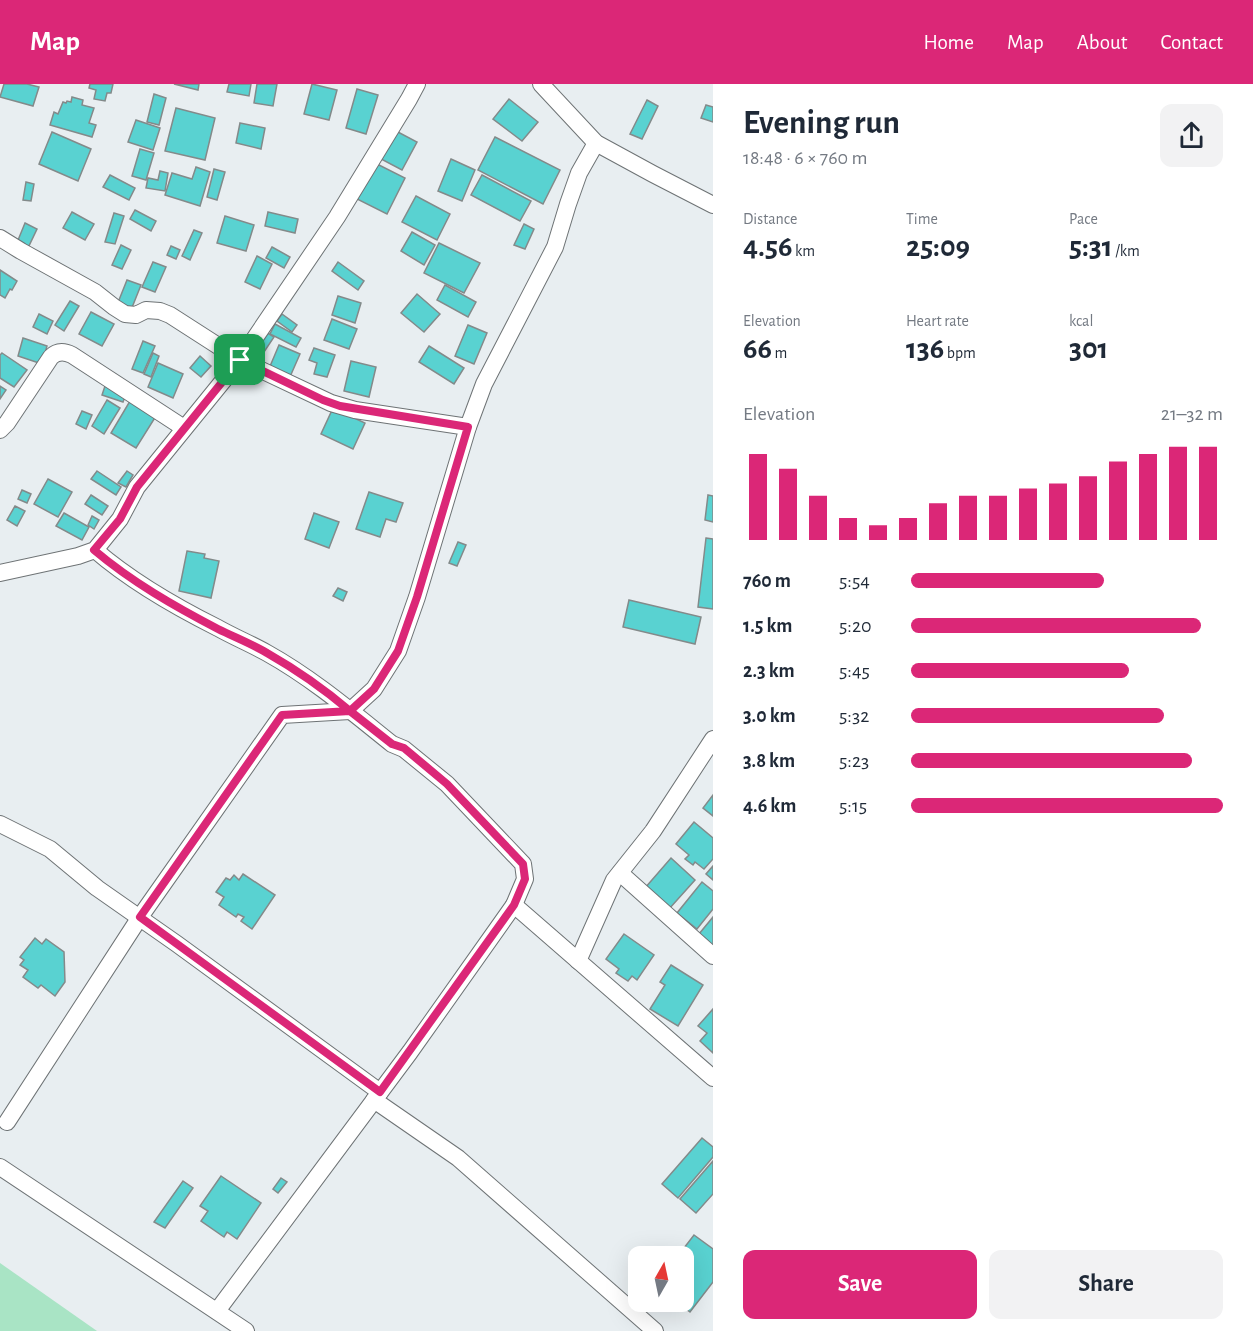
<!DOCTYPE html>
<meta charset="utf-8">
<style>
:root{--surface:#fff;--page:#f2f2f3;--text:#1f2937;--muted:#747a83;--accent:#db2777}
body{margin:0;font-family:"Alegreya Sans",sans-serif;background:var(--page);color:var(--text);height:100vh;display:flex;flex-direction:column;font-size:22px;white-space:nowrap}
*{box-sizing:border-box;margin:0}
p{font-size:20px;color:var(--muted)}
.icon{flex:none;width:33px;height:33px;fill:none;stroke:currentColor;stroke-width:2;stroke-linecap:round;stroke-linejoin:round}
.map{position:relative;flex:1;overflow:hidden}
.panel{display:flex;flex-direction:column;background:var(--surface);width:540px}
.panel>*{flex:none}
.needle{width:39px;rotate:9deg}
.fabs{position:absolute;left:628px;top:1162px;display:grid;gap:12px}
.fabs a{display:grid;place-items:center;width:66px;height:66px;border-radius:12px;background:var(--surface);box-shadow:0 6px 24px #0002;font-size:30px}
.pin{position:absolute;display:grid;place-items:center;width:51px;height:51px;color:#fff;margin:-26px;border-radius:12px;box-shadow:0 3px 9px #0006}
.round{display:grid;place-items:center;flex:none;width:63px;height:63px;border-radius:12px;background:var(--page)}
.head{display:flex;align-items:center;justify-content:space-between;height:102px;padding:0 30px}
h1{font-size:33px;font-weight:700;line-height:45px}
.stats{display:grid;grid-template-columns:repeat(3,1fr);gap:9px;height:102px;padding:6px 30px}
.stats div{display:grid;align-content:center}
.stats b{font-size:30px;font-weight:700}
.stats small{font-size:16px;font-weight:400}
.stats p{font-size:16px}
.chart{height:168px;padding:12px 30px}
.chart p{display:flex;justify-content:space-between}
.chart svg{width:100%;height:108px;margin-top:6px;stroke:var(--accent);stroke-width:6}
.cta{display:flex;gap:12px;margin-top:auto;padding:12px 30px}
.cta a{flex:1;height:69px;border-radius:12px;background:var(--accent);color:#fff;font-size:24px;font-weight:700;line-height:69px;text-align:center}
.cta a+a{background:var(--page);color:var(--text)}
ul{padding:0 30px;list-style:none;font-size:20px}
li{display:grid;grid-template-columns:96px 72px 1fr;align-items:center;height:45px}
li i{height:15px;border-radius:8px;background:var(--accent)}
header{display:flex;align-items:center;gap:36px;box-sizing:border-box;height:84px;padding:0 30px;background:var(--accent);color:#fff}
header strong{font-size:28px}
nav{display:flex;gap:33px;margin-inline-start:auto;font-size:21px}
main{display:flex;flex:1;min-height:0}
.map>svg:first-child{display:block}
.green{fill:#a9e4c5}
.building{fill:#59d2d1;stroke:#838a8a;stroke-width:1.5}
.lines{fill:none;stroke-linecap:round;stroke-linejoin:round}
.street-casing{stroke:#6e7375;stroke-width:18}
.street{stroke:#fff;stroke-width:16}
.route-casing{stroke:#fff;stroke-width:12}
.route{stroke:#db2777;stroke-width:8}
</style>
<header>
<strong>Map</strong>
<nav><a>Home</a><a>Map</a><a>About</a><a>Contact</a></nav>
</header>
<main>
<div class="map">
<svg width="713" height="1247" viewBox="0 0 713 1247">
<rect width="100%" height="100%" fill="#e8eef1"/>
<path class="green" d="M0 1179 97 1247H0Z"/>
<g class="building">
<path d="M4 0H27L39 3 33 22 0 13Z"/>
<path d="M90 0H113L111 9H107L105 17 94 15 96 6 89 4Z"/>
<path d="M174 0H199L198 6Z"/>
<path d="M229 0H251L249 12 227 8Z"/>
<path d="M257 0H277L273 22 254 19Z"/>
<path d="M312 0 337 6 329 36 304 30Z"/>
<path d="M357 5 378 11 366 50 346 44Z"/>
<path d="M154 10 166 14 159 41 147 38Z"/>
<path d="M72 13 83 16 82 21 94 24 89 39 96 41 92 53 50 41 54 28 58 30 63 18 66 19 67 17 71 18Z"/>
<path d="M509 15 538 38 522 57 493 35Z"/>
<path d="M647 16 658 22 642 55 630 50Z"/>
<path d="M706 21 713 23V38L701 34Z"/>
<path d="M176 24 215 34 205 76 165 67Z"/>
<path d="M136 36 160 44 153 66 128 58Z"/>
<path d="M240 39 265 44 261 65 236 59Z"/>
<path d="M396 47 417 58 402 86 381 75Z"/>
<path d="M52 48 91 65 78 97 39 80Z"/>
<path d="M495 53 560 86 543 120 478 86Z"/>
<path d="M140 65 154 69 146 96 132 92Z"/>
<path d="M451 75 475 86 462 117 438 107Z"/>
<path d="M375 79 405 94 387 130 357 115Z"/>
<path d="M196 83 210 88 200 122 165 111 172 89 192 95Z"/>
<path d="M214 85 225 88 217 116 207 113Z"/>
<path d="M160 87 168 89 165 107 146 104 148 94 158 96Z"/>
<path d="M110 91 135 104 129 116 103 103Z"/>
<path d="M482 91 531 117 520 137 471 111Z"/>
<path d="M26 98 34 100 31 117 23 116Z"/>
<path d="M416 112 450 130 437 156 402 138Z"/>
<path d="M135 126 156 137 151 147 130 135Z"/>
<path d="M72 128 94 140 85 156 63 144Z"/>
<path d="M268 128 298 135 295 149 265 142Z"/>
<path d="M114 129 124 132 115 160 105 158Z"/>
<path d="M225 132 254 141 246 167 217 159Z"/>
<path d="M25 139 37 145 27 166 16 161Z"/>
<path d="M524 140 534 145 525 165 514 161Z"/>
<path d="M194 146 202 149 190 176 182 172Z"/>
<path d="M412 148 435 161 424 181 401 167Z"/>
<path d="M439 159 480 179 464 209 424 189Z"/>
<path d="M121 161 131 166 122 185 112 181Z"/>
<path d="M171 162 180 166 176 175 167 171Z"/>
<path d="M272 163 290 173 284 184 266 174Z"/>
<path d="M257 172 272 180 260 205 245 198Z"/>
<path d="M153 178 166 183 155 208 142 203Z"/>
<path d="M338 178 364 197 358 206 332 187Z"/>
<path d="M0 186 17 197 12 206 10 205 5 214 0 211Z"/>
<path d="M127 196 141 201 129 231 115 226Z"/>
<path d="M445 201 476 218 468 233 437 216Z"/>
<path d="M417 210 440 230 424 248 401 229Z"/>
<path d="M338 212 361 219 355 239 332 231Z"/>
<path d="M70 217 79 222 64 247 55 241Z"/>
<path d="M91 228 114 240 102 262 79 250Z"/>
<path d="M39 230 53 237 47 250 33 243Z"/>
<path d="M282 230 297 241 292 248 277 237Z"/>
<path d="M332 235 357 245 349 265 324 256Z"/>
<path d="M275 240 301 254 296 263 270 250Z"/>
<path d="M468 241 487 249 474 280 455 272Z"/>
<path d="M266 248 274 253 262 271 254 266Z"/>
<path d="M23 254 47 262 42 280 18 272Z"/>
<path d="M143 257 155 262 143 289 132 285Z"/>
<path d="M279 261 300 270 289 295 268 287Z"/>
<path d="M429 262 464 284 454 300 419 278Z"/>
<path d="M314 264 335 271 327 293 314 290 317 279 309 276Z"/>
<path d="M2 269 27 286 14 303 0 294V271Z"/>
<path d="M153 269 159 272 151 293 144 290Z"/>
<path d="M200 272 211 282 201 293 190 284Z"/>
<path d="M351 277 376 283 369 313 344 307Z"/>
<path d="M158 279 183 290 173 314 148 303Z"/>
<path d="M106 299 127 307 123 318 102 311Z"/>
<path d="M0 302 6 306 0 315Z"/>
<path d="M107 316 120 324 104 350 92 342Z"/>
<path d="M130 317 156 332 136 364 111 349Z"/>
<path d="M333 324 365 339 353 365 321 350Z"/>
<path d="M82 327 92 331 86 345 76 340Z"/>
<path d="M97 387 121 403 116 411 91 395Z"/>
<path d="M127 387 133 391 126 403 118 399Z"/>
<path d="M48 395 72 408 58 433 34 420Z"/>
<path d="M22 406 31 410 27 419 18 415Z"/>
<path d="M369 408 403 419 396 438 386 435 380 453 356 445Z"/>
<path d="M91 411 108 422 102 431 85 420Z"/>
<path d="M708 411 713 412V438L705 436Z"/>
<path d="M15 422 25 427 17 442 7 436Z"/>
<path d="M64 429 89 443 82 456 56 442Z"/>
<path d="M314 429 339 438 329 464 305 455Z"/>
<path d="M92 432 99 436 94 445 88 441Z"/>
<path d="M706 454 713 455V525L698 523Z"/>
<path d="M458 458 466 461 457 482 449 479Z"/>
<path d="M187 467 205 470 204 474 219 477 211 514 179 507Z"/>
<path d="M338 504 347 508 343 517 333 512Z"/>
<path d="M629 516 701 533 695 560 623 543Z"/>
<path d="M713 711V732L703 724Z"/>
<path d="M694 738 713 754V775L704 785 695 778 693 781 685 775 689 771 676 760Z"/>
<path d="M671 774 695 796 669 825 645 804Z"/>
<path d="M713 782V796L706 790Z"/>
<path d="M243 790 275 811 252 845 241 837 244 833 238 830 236 833 219 821 224 813 216 808 226 794 230 796 234 791 239 796Z"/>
<path d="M702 798 713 807V825L697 845 677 829Z"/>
<path d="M713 833V862L699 850Z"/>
<path d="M624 850 654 871 637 896 632 892 628 897 616 889 619 885 606 875Z"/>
<path d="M35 854 42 860 46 855 64 868 65 898 55 912 41 901 38 904 23 893 28 886 20 881 24 876 20 873Z"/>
<path d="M671 881 703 901 678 942 650 925 665 901 660 898Z"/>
<path d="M713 925V969L700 957 707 949 698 942Z"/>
<path d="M702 1054 713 1063V1073L678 1114 662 1100Z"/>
<path d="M713 1077V1110L696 1129 680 1115Z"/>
<path d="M221 1092 261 1119 237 1155 227 1148 224 1153 201 1137 208 1127 200 1122Z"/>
<path d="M281 1094 287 1098 278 1109 273 1105Z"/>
<path d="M183 1097 193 1104 165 1144 154 1138Z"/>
<path d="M694 1151 713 1165V1198L690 1228 677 1218H684V1173H677Z"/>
</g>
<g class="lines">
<defs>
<g id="street">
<path d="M541 0 596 59 653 90 713 121"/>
<path d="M0 154 21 167 95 208 114 223 125 230 136 231 146 226 160 227 170 231 240 276 331 319 355 326 468 343"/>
<path d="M0 346 7 339 51 273C57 267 64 267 72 271L184 344"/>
<path d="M95 466C132 498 174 522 218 544 234 553 251 560 267 569 312 594 352 628 392 660L404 665 447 700 523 780 525 795 514 821 410 968 217 1227"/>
<path d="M0 489 78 472 95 466 120 435 137 403 240 276 337 133 409 15 417 0"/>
<path d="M0 740 50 765 97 804 177 860 380 1008"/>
<path d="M620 789 713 872"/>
<path d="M514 821 713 994"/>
<path d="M578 877 614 796 653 747 713 655"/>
<path d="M374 1016 458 1074 655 1247"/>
<path d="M7 1038 140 833 282 631 350 627 374 605 398 567 417 513 468 343 484 300 555 163 568 120 579 89 596 59"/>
<path d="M0 1083 246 1247"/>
</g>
</defs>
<use href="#street" class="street-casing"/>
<use href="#street" class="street"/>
</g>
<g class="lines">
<defs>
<path id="route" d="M240 276 137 403 120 435 94 466C132 498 174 522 218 545 234 553 252 560 267 569 297 586 324 605 350 627L282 631 140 833 380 1008 514 821 525 795 523 780 447 700 404 664 392 660 350 627 374 605 398 567 417 513 468 343 340 322 323 316 240 276"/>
</defs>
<use href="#route" class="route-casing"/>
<use href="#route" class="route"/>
</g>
</svg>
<div class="fabs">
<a><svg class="needle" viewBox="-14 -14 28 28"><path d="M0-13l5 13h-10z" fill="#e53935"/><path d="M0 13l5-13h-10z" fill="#747a83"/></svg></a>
</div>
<div class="pin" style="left:240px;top:276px;background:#1e9e55"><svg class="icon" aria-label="arrive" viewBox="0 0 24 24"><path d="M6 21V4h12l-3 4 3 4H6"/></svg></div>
</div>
<section class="panel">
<div class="head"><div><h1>Evening run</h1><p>18:48 · 6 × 760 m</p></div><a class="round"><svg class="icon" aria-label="share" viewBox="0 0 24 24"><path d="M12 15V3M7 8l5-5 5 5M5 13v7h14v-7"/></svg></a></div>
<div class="stats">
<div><p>Distance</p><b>4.56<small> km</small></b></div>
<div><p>Time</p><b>25:09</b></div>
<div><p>Pace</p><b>5:31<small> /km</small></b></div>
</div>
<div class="stats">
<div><p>Elevation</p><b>66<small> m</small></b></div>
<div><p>Heart rate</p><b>136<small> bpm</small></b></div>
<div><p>kcal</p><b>301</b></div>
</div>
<div class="chart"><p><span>Elevation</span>21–32 m</p>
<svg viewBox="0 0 160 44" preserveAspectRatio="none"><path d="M5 44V9M15 44V15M25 44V26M35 44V35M45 44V38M55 44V35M65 44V29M75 44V26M85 44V26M95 44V23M105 44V21M115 44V18M125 44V12M135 44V9M145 44V6M155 44V6"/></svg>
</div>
<ul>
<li><b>760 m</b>5:54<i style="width:62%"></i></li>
<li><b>1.5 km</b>5:20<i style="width:93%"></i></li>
<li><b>2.3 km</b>5:45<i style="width:70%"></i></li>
<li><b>3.0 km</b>5:32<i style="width:81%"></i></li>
<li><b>3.8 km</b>5:23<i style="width:90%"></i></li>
<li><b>4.6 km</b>5:15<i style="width:100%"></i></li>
</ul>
<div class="cta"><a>Save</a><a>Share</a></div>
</section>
</main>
